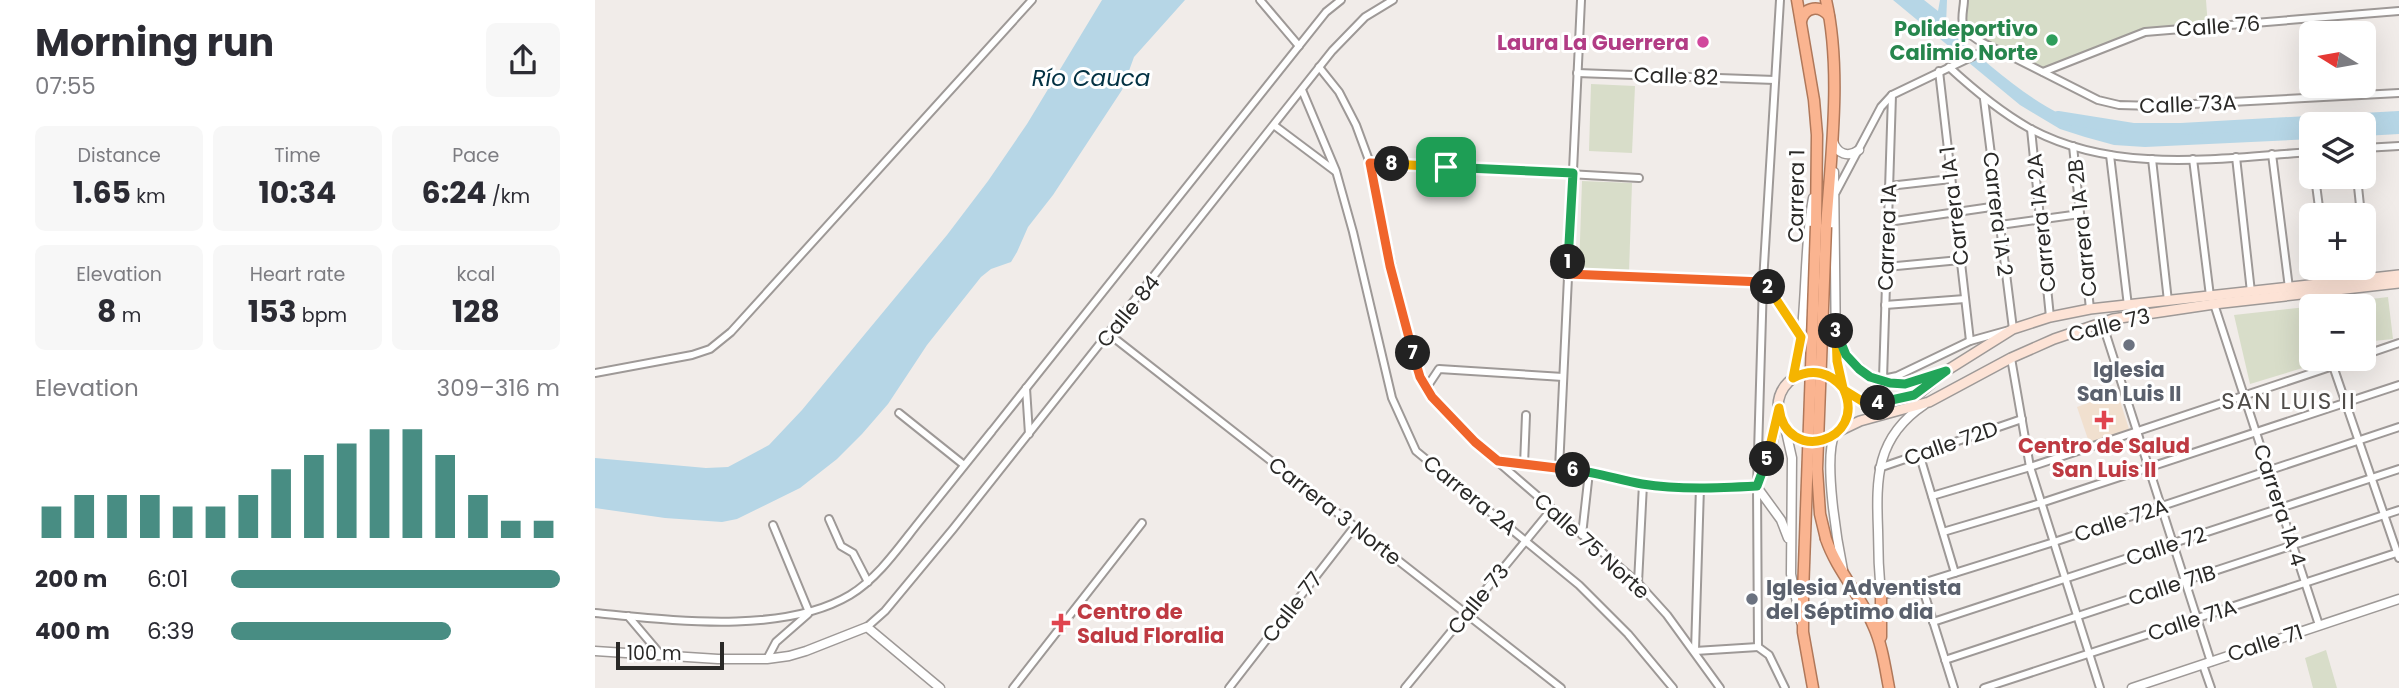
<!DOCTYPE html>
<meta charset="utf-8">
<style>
:root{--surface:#fff;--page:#f7f7f7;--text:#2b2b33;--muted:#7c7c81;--accent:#488d83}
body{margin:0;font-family:Poppins,sans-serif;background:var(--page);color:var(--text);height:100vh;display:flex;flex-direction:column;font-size:26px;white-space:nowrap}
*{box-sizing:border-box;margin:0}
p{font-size:23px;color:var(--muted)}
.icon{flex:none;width:38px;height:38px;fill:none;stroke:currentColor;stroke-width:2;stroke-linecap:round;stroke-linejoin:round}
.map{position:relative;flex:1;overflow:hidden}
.panel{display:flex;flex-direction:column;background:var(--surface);width:595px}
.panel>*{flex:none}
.needle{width:46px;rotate:281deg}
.buttons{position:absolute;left:1704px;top:21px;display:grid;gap:14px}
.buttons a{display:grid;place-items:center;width:77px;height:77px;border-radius:10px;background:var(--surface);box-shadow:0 7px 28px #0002;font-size:35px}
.scale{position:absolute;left:21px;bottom:18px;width:108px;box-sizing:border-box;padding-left:7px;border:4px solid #2a2927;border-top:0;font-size:19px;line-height:24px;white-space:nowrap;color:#2a2927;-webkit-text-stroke:5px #fff;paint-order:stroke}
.pin{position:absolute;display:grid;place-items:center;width:60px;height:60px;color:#fff;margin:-30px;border-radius:14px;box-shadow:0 4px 10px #0006}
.km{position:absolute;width:35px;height:35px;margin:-18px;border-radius:50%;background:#222;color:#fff;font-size:19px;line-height:35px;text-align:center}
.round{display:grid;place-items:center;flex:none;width:74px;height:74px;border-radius:10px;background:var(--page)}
.summary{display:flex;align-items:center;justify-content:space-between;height:119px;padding:0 35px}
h1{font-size:38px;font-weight:700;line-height:52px}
.figures{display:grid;grid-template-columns:repeat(3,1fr);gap:10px;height:119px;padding:7px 35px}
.figures div{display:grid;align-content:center;border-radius:10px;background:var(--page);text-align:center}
.figures b{font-size:30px;font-weight:700}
.figures small{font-size:19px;font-weight:400}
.figures p{font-size:19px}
.chart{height:196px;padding:14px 35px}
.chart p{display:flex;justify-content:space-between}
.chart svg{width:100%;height:126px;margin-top:7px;stroke:var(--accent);stroke-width:6}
ul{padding:0 35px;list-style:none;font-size:23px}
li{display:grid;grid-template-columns:112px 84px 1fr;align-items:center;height:52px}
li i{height:18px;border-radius:9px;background:var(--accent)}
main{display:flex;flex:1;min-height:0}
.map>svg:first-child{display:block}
.medical{fill:#f1e0cf}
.green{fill:#d8ddc9}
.water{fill:#b6d6e6}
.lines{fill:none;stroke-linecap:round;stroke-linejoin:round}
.river{stroke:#b6d6e6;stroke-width:12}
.minor-casing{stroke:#9e9997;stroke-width:10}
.tertiary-casing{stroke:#9e9997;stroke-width:11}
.secondary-casing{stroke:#9e9997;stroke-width:12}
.trunk-casing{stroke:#b0785a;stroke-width:13}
.minor{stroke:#fff;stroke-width:6}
.tertiary{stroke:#fff;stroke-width:8}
.secondary{stroke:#fde3d6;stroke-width:9}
.trunk{stroke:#fab490;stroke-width:10}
.trunk-bridge-casing{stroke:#b0785a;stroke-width:13;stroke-linecap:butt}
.trunk-bridge{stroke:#fab490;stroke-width:10}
.split-1-casing{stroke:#fff;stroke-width:14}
.split-2-casing{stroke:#fff;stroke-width:14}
.split-3-casing{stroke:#fff;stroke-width:14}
.split-4-casing{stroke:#fff;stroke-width:14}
.split-5-casing{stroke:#fff;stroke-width:14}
.split-6-casing{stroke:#fff;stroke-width:14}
.split-7-casing{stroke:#fff;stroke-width:14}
.split-8-casing{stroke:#fff;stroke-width:14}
.split-9-casing{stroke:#fff;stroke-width:14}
.split-1{stroke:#22a559;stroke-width:9}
.split-2{stroke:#f0652b;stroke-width:9}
.split-3{stroke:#f5b400;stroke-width:9}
.split-4{stroke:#22a559;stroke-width:9}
.split-5{stroke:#f5b400;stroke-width:9}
.split-6{stroke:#22a559;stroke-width:9}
.split-7{stroke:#f0652b;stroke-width:9}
.split-8{stroke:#f0652b;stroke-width:9}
.split-9{stroke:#f5b400;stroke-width:9}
.leisure-dot{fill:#2e9e5b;stroke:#fff;stroke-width:2.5}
.hotel-dot{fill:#d1479c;stroke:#fff;stroke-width:2.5}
.worship-dot{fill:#6b7280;stroke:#fff;stroke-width:2.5}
.health-dot{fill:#e0444e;stroke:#fff;stroke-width:2.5}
.labels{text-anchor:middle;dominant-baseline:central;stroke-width:6;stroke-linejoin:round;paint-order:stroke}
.street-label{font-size:21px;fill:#2a2927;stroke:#fff}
.leisure-label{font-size:21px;font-weight:bold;fill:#27864d;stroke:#fff;text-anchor:end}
.hotel-label{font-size:21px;font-weight:bold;fill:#b23c85;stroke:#fff;text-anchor:end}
.worship-label{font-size:21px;font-weight:bold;fill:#5b616d;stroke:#fff}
.health-label{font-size:21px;font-weight:bold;fill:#be3a42;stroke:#fff}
.water-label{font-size:23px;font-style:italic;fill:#023143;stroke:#fff}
.neighbourhood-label{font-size:23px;letter-spacing:2px;fill:#4f4c49;stroke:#fff}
</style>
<main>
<section class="panel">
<div class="summary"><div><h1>Morning run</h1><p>07:55</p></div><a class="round"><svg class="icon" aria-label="share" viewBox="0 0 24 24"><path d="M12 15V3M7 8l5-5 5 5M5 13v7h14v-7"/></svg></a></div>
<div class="figures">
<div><p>Distance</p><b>1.65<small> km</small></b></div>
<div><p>Time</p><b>10:34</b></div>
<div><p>Pace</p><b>6:24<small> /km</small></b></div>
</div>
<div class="figures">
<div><p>Elevation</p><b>8<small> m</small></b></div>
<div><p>Heart rate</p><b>153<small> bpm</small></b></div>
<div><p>kcal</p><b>128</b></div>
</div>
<div class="chart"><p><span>Elevation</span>309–316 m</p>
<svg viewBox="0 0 160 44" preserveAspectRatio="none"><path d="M5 44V33M15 44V29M25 44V29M35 44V29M45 44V33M55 44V33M65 44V29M75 44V20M85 44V15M95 44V11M105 44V6M115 44V6M125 44V15M135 44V29M145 44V38M155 44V38"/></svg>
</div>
<ul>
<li><b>200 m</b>6:01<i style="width:100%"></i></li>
<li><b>400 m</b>6:39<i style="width:67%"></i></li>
</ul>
</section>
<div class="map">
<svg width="1804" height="688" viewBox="0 0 1804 688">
<rect width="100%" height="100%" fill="#f1ece9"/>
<path class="medical" d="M1522 392 1535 432 1495 445 1482 407Z"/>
<g class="green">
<path d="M1369 0H1611L1613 27 1559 31 1448 72 1372 31 1368 23Z"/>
<path d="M996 84 1040 86 1037 153 994 151Z"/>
<path d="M987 181 1037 183 1034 272 984 270Z"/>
<path d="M1793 297 1798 339 1769 342V306H1751V302Z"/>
<path d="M1738 304 1739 306H1717V359H1737L1655 384 1639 315Z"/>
<path d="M1731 650 1742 688H1718L1710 658Z"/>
</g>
<g class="water">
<path d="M507 0H590L539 57 527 90 458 195 433 227 422 252 416 262 396 269 386 277 332 345 293 404 267 434 242 459 205 488 142 519 127 522 70 518 0 508V458L111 468 133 467 174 445 207 410 352 235 393 181 432 124Z"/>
<path d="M1298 0H1329L1343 11 1345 0H1352L1351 25 1355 32C1391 61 1426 95 1467 115 1512 138 1561 134 1609 132 1645 130 1681 128 1717 126V139L1550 147 1519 145 1490 137 1465 129 1425 105Z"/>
<path d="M1804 121V134L1769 136V124H1756Z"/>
</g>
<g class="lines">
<path class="river" d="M1463 117 1538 129H1586L1804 117"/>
<defs>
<g id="minor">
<path d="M665 0 704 46"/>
<path d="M1369 0C1369 7 1366 17 1368 24 1371 38 1399 48 1410 53L1503 100 1524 105 1561 106 1804 93"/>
<path d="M724 67 744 92 761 125 775 163 808 319 825 377 837 397 880 442 1043 583 1072 615 1125 688"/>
<path d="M1354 67C1379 90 1404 111 1434 128 1520 175 1624 158 1717 152"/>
<path d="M1344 71 1375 341"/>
<path d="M1448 72 1550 32 1804 11"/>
<path d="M982 73 1180 80"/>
<path d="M707 90 741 171 758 232 797 398 821 451 984 585 1033 634 1078 688"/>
<path d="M1297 95 1288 379 1302 376 1375 341 1418 329 1389 99"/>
<path d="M680 126 740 171"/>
<path d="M1436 129 1455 317"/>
<path d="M1478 146 1495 309"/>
<path d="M1769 148 1804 146"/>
<path d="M1677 154 1694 288"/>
<path d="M1515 155 1533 306"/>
<path d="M1641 157 1656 292"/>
<path d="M1557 159 1573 301"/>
<path d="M1598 159 1615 296"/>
<path d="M775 163 1044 178"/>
<path d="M1720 177 1725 215"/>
<path d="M1762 177 1766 215"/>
<path d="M1294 186 1356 179"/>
<path d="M1241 192 1286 107 1297 95 1395 48"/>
<path d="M1293 222 1403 206"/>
<path d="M1405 225 1485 214"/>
<path d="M1769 239 1774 278"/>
<path d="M1291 267 1365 260"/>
<path d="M1731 268 1733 283"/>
<path d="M973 274 1168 282"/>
<path d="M1619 304 1724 625"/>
<path d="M1290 305 1370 299"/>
<path d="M1507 322 1616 662"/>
<path d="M514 334 966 688"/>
<path d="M1769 355 1804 343"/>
<path d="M1416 358 1435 467 1505 688"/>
<path d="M1738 366 1804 558"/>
<path d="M0 373 97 355 115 349 136 332 437 0"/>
<path d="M832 387 844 369 968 377"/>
<path d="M431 388 434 434"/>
<path d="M304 413 369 465"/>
<path d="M1324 453 1360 573"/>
<path d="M904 462 994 472 1048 484 1124 488 1162 487"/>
<path d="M929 465 931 415"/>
<path d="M1284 468 1427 419"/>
<path d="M964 469 986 0"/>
<path d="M1105 487 1100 651 1163 647"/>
<path d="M1337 496 1435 467 1759 359"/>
<path d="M234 519 246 546 258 553 273 582"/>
<path d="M178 525 214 612"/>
<path d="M1348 532 1446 503 1804 385"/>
<path d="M987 535 994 472"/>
<path d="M1043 583 1048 484"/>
<path d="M1326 583 1359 688"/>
<path d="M1286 596 1459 542 1804 427"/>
<path d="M0 613C75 620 188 635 255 595 283 578 304 547 324 522 348 492 373 461 397 431 508 291 619 151 731 12L746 0"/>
<path d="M33 616 66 655"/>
<path d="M1338 622 1804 469"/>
<path d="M272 627 290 611 358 529 737 51 770 17 798 0"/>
<path d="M1163 647 1162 487 1168 282 1185 0"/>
<path d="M1163 647 1174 655 1190 688"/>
<path d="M172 659 181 642 213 614"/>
<path d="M1350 660 1804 510"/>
<path d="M1608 665 1616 688"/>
<path d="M418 688 547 523"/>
<path d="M634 688 760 526"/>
<path d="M810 688 956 510"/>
<path d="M1389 688 1804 552"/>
</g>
<g id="tertiary">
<path d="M1238 141C1242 154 1253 158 1264 150"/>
<path d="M1239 172 1241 353 1248 388"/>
<path d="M1168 282 1183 300 1206 337"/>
<path d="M1198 378C1214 321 1207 257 1218 198"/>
<path d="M1190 427 1197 458 1196 574 1206 622"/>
<path d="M1240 433C1228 458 1242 541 1248 570"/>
<path d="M1162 487 1186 520 1193 538"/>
<path d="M1286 596C1284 574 1283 552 1283 530 1281 478 1281 437 1329 405"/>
<path d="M0 651 123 659H172L194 656 211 651 272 627 345 688"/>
<path d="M1537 688 1804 599"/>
</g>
<g id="secondary">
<path d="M1242 330 1245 343 1255 360 1275 377 1295 383 1310 384 1343 374"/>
<circle cx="1218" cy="407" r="35"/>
<path d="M1249 390 1270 403 1309 399 1326 392 1351 371 1418 329 1455 317 1495 309 1804 275"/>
<path d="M1242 432 1265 421 1334 402 1416 358 1459 339 1518 319 1619 304 1804 283"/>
<path d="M1162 487 1176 448 1183 413"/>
</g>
<g id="trunk">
<path d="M1202 0 1219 100 1222 135 1221 226"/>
<path d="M1231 0C1247 69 1236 156 1231 227"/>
<path d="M1206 21C1210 6 1225 5 1234 16"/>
<path d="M1231 539C1242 571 1265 594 1278 625 1287 644 1290 667 1294 688"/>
<path d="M1208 594V632L1218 688"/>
<path d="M1286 596V637"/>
</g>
</defs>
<use href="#minor" class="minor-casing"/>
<use href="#tertiary" class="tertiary-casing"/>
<use href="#secondary" class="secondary-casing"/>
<use href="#trunk" class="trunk-casing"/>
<use href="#minor" class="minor"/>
<use href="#tertiary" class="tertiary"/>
<use href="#secondary" class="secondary"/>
<use href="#trunk" class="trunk"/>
<defs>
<g id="trunk-bridge">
<path d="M1231 539 1225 514 1222 469 1231 227"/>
<path d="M1208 594 1221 226"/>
</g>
</defs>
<use href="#trunk-bridge" class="trunk-bridge-casing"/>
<use href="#trunk-bridge" class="trunk-bridge"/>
</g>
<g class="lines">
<defs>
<path id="split-1" d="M851 167 978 173 973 262"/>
<path id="split-2" d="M973 262V274L1168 282 1173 287"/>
<path id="split-3" d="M1173 287 1206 337 1198 378C1217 368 1235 372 1248 388L1242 361 1241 331"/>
<path id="split-4" d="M1241 331 1251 355 1264 369 1275 377 1295 383 1310 384 1351 371 1319 395 1283 403"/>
<path id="split-5" d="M1172 459 1184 408C1191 465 1272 442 1249 390L1270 403H1283"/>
<path id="split-6" d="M978 470C1001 472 1024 480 1047 484 1084 490 1125 488 1162 486L1172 459"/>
<path id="split-7" d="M818 353 825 377 837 397 880 442 903 461 978 470"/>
<path id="split-8" d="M797 164 775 163 795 266 818 353"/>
<path id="split-9" d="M797 164 851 167"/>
</defs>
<use href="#split-1" class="split-1-casing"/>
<use href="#split-2" class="split-2-casing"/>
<use href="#split-3" class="split-3-casing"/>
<use href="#split-4" class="split-4-casing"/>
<use href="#split-5" class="split-5-casing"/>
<use href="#split-6" class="split-6-casing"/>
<use href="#split-7" class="split-7-casing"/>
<use href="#split-8" class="split-8-casing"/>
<use href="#split-9" class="split-9-casing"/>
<use href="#split-1" class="split-1"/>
<use href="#split-2" class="split-2"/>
<use href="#split-3" class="split-3"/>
<use href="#split-4" class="split-4"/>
<use href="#split-5" class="split-5"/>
<use href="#split-6" class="split-6"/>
<use href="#split-7" class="split-7"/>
<use href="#split-8" class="split-8"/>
<use href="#split-9" class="split-9"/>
</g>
<circle class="leisure-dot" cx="1457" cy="40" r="7"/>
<circle class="hotel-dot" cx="1108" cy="42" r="7"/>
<g class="worship-dot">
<circle cx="1534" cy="345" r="7"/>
<circle cx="1157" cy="599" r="7"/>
</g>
<g class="health-dot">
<path d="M1505.5 409.5h7v7h7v7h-7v7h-7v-7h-7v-7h7z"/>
<path d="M462.5 612.5h7v7h7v7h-7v7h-7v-7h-7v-7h7z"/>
</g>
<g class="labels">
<g class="street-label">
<text transform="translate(1623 26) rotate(-4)">Calle 76</text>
<text transform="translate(1081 76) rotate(2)">Calle 82</text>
<text transform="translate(1593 104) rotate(-2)">Calle 73A</text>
<text transform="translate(1201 196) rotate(-89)">Carrera 1</text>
<text transform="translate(1359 206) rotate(-97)">Carrera 1A 1</text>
<text transform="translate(1403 214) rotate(83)">Carrera 1A 2</text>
<text transform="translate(1446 223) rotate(-96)">Carrera 1A 2A</text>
<text transform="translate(1487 228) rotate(-96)">Carrera 1A 2B</text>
<text transform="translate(1292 237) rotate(-88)">Carrera 1A</text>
<text transform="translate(533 311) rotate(-51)">Calle 84</text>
<text transform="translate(1514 325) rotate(-14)">Calle 73</text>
<text transform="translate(1356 443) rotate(-19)">Calle 72D</text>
<text transform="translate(875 495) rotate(39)">Carrera 2A</text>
<text transform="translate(1685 505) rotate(72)">Carrera 1A 4</text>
<text transform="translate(740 511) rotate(38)">Carrera 3 Norte</text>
<text transform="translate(1526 520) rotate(-18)">Calle 72A</text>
<text transform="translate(997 546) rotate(42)">Calle 75 Norte</text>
<text transform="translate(1571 546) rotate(-18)">Calle 72</text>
<text transform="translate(1577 585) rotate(-18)">Calle 71B</text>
<text transform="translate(883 599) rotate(-51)">Calle 73</text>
<text transform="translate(697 607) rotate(-52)">Calle 77</text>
<text transform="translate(1597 620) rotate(-18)">Calle 71A</text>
<text transform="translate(1670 643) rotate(-18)">Calle 71</text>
</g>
<g class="leisure-label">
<text x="1443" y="28">Polideportivo<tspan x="1443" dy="24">Calimio Norte</tspan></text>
</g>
<g class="hotel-label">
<text x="1094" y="42">Laura La Guerrera</text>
</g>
<g class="worship-label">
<text x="1534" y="369">Iglesia<tspan x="1534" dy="24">San Luis II</tspan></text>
<text x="1171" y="587" text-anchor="start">Iglesia Adventista<tspan x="1171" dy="24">del Séptimo dia</tspan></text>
</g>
<g class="health-label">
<text x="1509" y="445">Centro de Salud<tspan x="1509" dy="24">San Luis II</tspan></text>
<text x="482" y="611" text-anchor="start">Centro de<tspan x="482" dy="24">Salud Floralia</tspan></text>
</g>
<g class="water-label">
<text x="496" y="78">Río Cauca</text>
</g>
<g class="neighbourhood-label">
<text x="1694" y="401">SAN LUIS II</text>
</g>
</g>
</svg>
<div class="buttons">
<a><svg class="needle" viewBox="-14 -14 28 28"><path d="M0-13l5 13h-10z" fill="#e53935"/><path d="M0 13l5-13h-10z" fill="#7c7c81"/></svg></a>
<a><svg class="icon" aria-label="layers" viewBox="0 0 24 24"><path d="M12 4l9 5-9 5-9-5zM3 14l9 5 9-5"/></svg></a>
<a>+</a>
<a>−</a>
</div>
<div class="scale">100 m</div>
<div class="pin" style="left:851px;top:167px;background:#1e9e55"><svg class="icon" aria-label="arrive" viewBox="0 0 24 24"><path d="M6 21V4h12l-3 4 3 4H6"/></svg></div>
<b class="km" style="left:973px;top:262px">1</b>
<b class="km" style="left:1173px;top:287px">2</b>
<b class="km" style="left:1241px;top:331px">3</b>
<b class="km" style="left:1283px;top:403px">4</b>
<b class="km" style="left:1172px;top:459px">5</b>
<b class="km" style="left:978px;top:470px">6</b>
<b class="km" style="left:818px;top:353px">7</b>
<b class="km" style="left:797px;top:164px">8</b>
</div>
</main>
